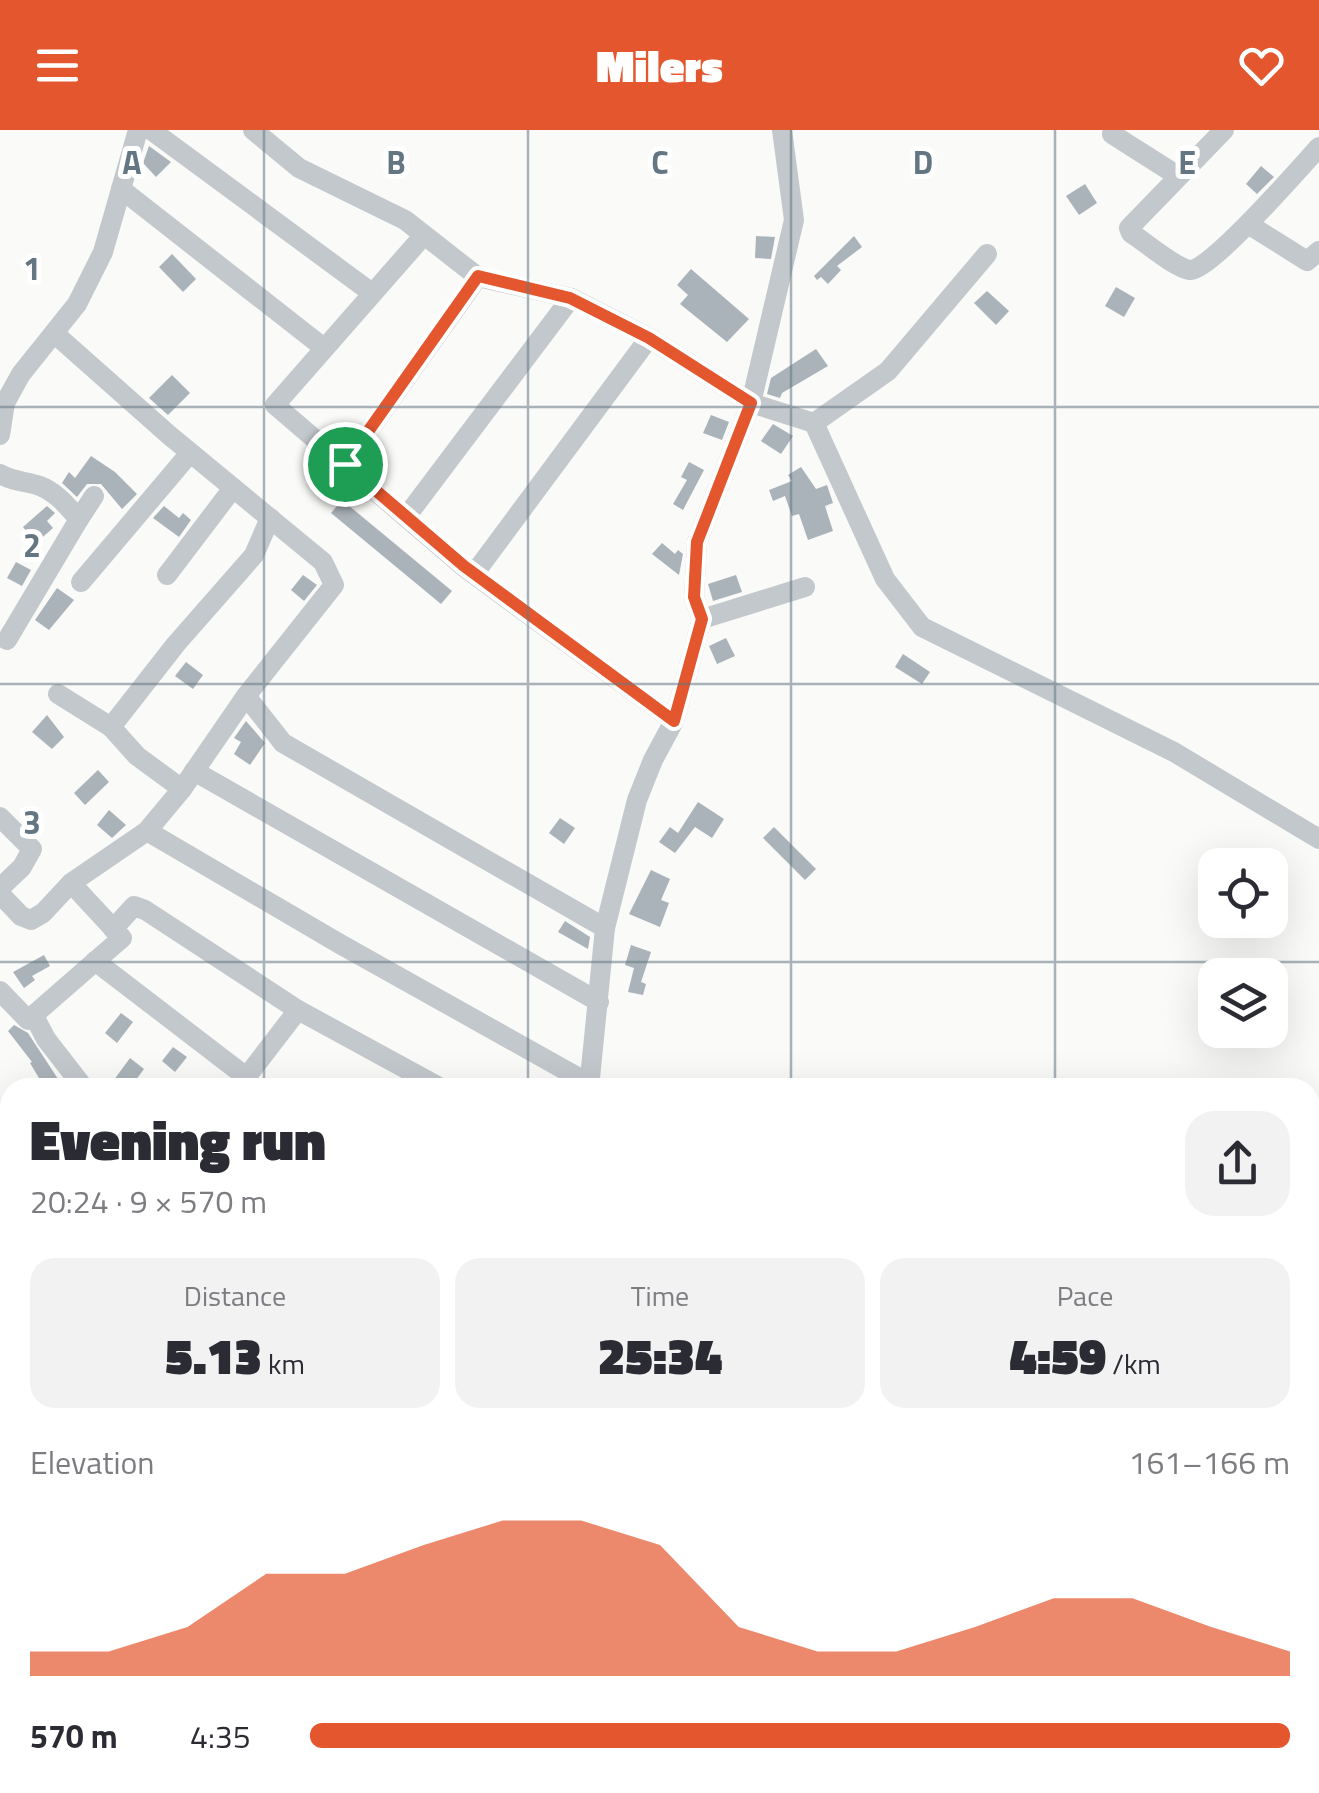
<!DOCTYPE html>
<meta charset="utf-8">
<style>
:root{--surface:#fff;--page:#f2f2f3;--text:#2b2b33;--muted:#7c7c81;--accent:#e4572e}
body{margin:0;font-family:"Titillium Web",sans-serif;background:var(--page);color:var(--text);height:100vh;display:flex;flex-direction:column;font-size:38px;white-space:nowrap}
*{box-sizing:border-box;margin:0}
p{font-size:32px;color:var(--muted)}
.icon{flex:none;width:55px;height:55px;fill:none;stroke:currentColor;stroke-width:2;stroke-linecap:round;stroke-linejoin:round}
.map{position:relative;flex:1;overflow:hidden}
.details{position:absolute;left:0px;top:948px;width:1320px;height:718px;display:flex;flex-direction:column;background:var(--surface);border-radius:30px 30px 0 0;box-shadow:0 10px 40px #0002}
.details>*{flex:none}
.fabs{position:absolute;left:1198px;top:718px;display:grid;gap:20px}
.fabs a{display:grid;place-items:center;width:90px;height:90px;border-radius:20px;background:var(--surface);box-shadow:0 10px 40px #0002;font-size:50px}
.pin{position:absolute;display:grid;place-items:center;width:85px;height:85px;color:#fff;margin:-42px;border:5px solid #fff;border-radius:50%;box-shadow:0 2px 10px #0007}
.round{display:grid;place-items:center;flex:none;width:105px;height:105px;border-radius:30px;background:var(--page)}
.head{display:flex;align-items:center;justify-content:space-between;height:170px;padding:0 30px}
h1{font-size:55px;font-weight:800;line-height:75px}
.metrics{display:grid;grid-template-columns:repeat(3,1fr);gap:15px;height:170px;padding:10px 30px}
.metrics div{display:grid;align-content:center;border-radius:25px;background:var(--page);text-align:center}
.metrics b{font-size:50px;font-weight:800}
.metrics small{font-size:28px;font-weight:400}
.metrics p{font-size:28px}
.chart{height:280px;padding:20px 30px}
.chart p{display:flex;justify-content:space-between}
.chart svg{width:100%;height:180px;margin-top:10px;fill:var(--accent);opacity:.7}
ul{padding:0 30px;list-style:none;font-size:32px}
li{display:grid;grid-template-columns:160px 120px 1fr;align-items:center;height:75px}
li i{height:25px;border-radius:12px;background:var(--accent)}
header{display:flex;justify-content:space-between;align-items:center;height:130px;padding:0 30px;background:var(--accent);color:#fff;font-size:45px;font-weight:800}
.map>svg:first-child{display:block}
.building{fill:#aab3b9}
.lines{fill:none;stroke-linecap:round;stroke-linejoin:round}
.minor{stroke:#c3c8cc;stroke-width:20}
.route-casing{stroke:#fff;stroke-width:20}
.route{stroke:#e4572e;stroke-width:12}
.grid{fill:none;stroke:#657683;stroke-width:2.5;stroke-opacity:0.55}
.grid-label{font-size:32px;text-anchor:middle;font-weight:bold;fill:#657683;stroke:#fff;stroke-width:10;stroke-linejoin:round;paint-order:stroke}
</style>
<header><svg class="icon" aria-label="menu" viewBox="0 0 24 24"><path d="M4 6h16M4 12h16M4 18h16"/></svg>Milers<svg class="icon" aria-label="heart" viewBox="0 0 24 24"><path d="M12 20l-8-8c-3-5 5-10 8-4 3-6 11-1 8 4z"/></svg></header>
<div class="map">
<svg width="1319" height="1663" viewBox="0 0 1319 1663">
<rect width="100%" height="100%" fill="#fafaf8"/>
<g class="building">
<path d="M149 16 171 32 156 47 143 33Z"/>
<path d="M1261 36 1274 47 1257 64 1246 54Z"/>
<path d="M1085 54 1097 73 1079 85 1066 66Z"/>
<path d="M756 106 775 107 771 129 755 128Z"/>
<path d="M854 106 862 117 837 136 841 140 828 154 821 147 817 150 814 146Z"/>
<path d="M172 124 196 149 183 162 159 137Z"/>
<path d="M691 139 749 189 727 212 680 174 688 165 677 155Z"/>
<path d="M1116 157 1135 168 1124 187 1105 176Z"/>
<path d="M987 161 1009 181 996 195 974 173Z"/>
<path d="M816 219 828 236 782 263 780 268 767 264 771 248Z"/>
<path d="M172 245 190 263 168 285 149 268Z"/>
<path d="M711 285 729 292 722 310 703 303Z"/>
<path d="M773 294 793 306 781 324 761 311Z"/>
<path d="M91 326 115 342 137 364 122 379 101 354H87L77 367 62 353 69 342 75 348Z"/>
<path d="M689 332 704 340 683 380 673 374 687 350 681 347Z"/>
<path d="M801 337 816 359 827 355 833 373 825 376 833 401 808 410 799 384 792 386 785 366 773 371 769 360 792 351 788 345Z"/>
<path d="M342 370 452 461 441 474 331 383Z"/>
<path d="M47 376 55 383 47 391 53 398 36 413 23 397Z"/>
<path d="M164 376 179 388 183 383 191 390 179 407 153 388Z"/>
<path d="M662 413 675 424 678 420 683 424 679 445 652 424Z"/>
<path d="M16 432 31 440 22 456 7 448Z"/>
<path d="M303 445 317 455 304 471 291 460Z"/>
<path d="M736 445 742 462 713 471 708 454Z"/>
<path d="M57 458 74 470 49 500 35 490Z"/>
<path d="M726 508 735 526 717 534 709 516Z"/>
<path d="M903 524 930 542 922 554 895 537Z"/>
<path d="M186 532 203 545 193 559 175 546Z"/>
<path d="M47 585 64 607 52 619 32 602Z"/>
<path d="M246 591 265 613 250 635 234 624 241 612 234 608Z"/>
<path d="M98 640 109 652 85 675 74 663Z"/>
<path d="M698 672 724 689 712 708 695 697 675 723 659 712 670 697 678 703Z"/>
<path d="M109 680 126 695 112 708 97 695Z"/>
<path d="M560 688 575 698 564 714 549 703Z"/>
<path d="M774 697 816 739 805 750 763 708Z"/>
<path d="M651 740 670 749 661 770 669 773 660 797 629 784Z"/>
<path d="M565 791 590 807 588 819 558 802Z"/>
<path d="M631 815 651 822 641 852 646 854 643 865 628 862 634 838 625 835Z"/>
<path d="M44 825 50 836 32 846 35 850 24 858 13 842Z"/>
<path d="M121 883 133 892 117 913 105 903Z"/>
<path d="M14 895 28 903 60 952 45 958 30 933 32 932 8 901Z"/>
<path d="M173 917 187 927 175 942 162 931Z"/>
<path d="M130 928 144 939 130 958H108Z"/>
</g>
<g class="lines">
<g class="minor">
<path d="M151 0 372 163"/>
<path d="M253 0 299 38 405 90 478 147 571 168 649 208 751 273 697 412 694 467 702 489 674 591 653 630 637 670 605 798 589 958"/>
<path d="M782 0 794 90 751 273 814 293 885 449 922 497 1174 622 1319 709"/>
<path d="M1224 0 1129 98 1131 103C1145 112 1175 138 1190 140 1208 143 1302 36 1319 17"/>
<path d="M1112 4 1178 46"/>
<path d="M121 59 324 218"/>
<path d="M1248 94 1307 131 1319 121"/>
<path d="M424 105 275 275 464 437 674 591"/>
<path d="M814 293 888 241 987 124"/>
<path d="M0 305 5 273 21 244 77 174 103 122 138 0"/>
<path d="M345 334 478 147"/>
<path d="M0 344C14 352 26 351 40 356 56 362 68 377 79 389L94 366"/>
<path d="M406 387 571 168"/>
<path d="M474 444 649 208"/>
<path d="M167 445 233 358"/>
<path d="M81 452 190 323"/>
<path d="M702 489 805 457"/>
<path d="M7 510 79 389"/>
<path d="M58 564 111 597 176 514 254 425 270 388"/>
<path d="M246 566 283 613 605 798"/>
<path d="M111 597 137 626 182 659"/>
<path d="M194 641 599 872"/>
<path d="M0 687 32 719 22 737 0 758"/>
<path d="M147 701 340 814 597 958"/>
<path d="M0 764 21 786 31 790 43 783 71 753 147 701 182 659 246 566 334 455 323 432 169 305 55 204"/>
<path d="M113 799 134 776 145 780 298 880 441 958"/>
<path d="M95 831 245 946"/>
<path d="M0 861 28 890 122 808 71 753"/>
<path d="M34 886 46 909 84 958"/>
<path d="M238 958 298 880"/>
<path d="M0 1170 10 1163"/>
<path d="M0 1194 10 1199"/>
<path d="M0 1314 10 1320"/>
<path d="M0 1569 10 1550"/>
<path d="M144 1655 159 1663"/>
<path d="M1236 1656 1247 1663"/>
<path d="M491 1659 501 1663"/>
<path d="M119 1663 125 1655"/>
<path d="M776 1663 779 1655"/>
</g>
</g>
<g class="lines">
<defs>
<path id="route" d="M478 146 570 168 649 208 751 273 697 412 694 467 702 489 674 591 464 436 345 334Z"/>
</defs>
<use href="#route" class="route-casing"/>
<use href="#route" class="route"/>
</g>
<path class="grid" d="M264 0V958M528 0V958M791 0V958M1055 0V958M0 277H1319M0 554H1319M0 832H1319M0 1109H10M1310 1109H1319M0 1386H10M1310 1386H1319M264 1655V1663M528 1655V1663M791 1655V1663M1055 1655V1663"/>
<g class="grid-label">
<text x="132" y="44">A</text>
<text x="396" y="44">B</text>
<text x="660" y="44">C</text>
<text x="923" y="44">D</text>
<text x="1187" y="44">E</text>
<text x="32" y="150">1</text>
<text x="32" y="427">2</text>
<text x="32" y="704">3</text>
</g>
</svg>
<div class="fabs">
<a><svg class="icon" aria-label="locate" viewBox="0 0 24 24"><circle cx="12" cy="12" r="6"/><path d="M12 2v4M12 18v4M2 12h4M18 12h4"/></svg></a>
<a><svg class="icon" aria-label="layers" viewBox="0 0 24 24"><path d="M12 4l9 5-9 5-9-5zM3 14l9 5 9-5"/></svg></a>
</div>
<div class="pin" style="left:345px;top:334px;background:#1e9e55"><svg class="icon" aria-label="arrive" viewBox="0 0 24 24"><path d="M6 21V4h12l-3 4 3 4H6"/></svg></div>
<section class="details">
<div class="head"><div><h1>Evening run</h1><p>20:24 · 9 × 570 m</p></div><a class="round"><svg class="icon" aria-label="share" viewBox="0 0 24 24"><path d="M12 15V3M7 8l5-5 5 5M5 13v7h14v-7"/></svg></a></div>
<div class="metrics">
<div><p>Distance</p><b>5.13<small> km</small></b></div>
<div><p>Time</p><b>25:34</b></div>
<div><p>Pace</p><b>4:59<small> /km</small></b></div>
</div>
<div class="chart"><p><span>Elevation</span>161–166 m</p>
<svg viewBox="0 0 160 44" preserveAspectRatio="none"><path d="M0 44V38L10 38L20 32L30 19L40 19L50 12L60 6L70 6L80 12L90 32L100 38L110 38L120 32L130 25L140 25L150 32L160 38V44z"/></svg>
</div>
<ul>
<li><b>570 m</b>4:35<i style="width:100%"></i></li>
</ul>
</section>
</div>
